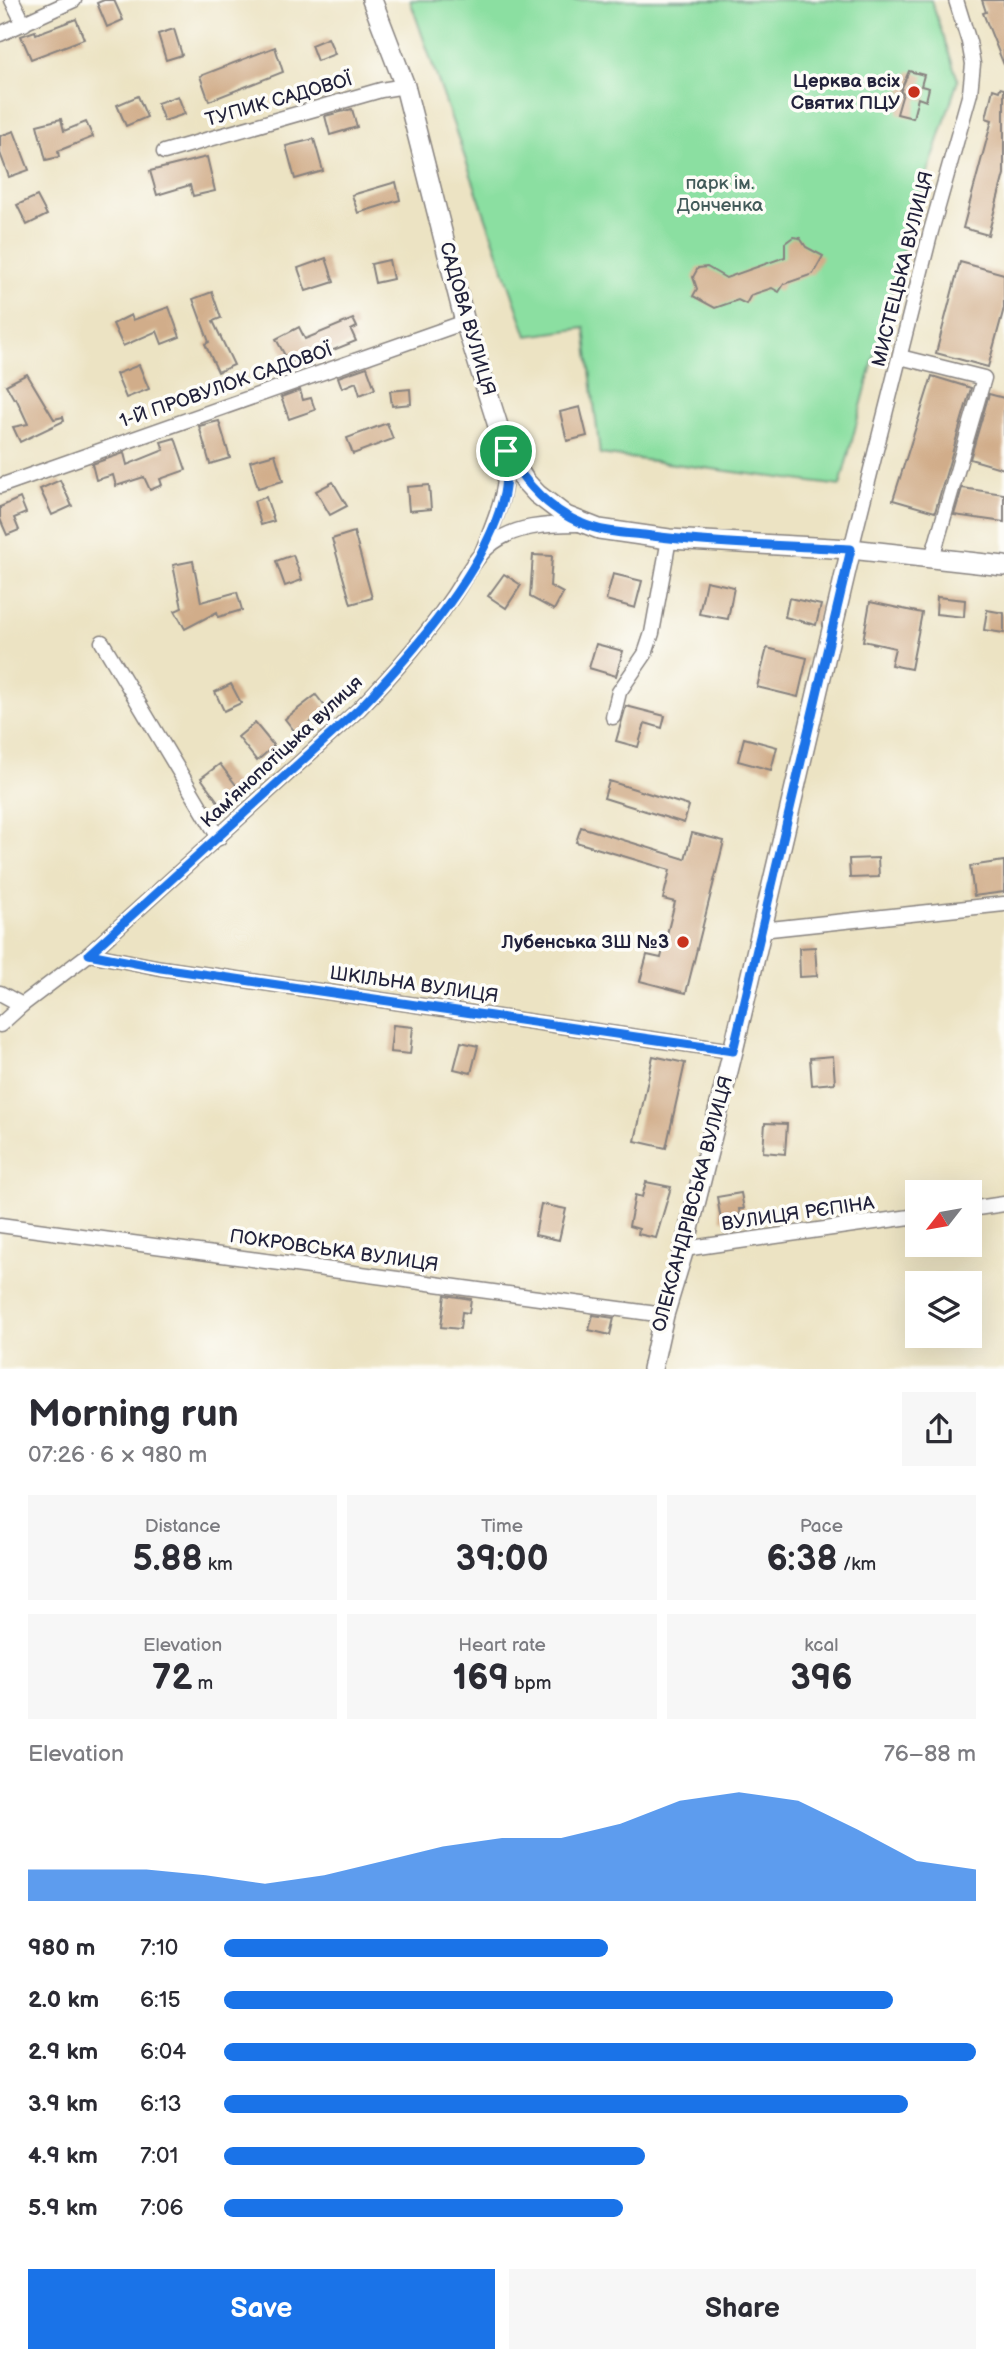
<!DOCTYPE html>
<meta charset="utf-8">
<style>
:root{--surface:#fff;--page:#f7f7f7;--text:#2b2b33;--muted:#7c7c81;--accent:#1a73e8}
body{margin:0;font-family:"Balsamiq Sans",sans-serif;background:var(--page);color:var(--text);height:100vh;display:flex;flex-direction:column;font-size:26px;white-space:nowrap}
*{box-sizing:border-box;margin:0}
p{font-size:23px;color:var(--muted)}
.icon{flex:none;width:38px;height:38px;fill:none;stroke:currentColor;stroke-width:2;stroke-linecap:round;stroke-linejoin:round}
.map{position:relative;height:1369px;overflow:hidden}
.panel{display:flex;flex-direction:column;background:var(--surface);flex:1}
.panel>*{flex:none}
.needle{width:46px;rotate:239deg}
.tools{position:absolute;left:905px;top:1180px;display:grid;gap:14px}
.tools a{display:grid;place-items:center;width:77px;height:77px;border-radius:0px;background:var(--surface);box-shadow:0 7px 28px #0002;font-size:35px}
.pin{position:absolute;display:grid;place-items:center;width:60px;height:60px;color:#fff;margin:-30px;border:4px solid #fff;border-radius:50%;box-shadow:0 2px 7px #0007}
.round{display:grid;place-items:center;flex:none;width:74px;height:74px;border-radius:0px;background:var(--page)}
.overview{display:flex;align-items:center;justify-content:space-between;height:119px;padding:0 28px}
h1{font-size:38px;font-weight:700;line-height:52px}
.stats{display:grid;grid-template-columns:repeat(3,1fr);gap:10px;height:119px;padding:7px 28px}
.stats div{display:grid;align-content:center;border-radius:0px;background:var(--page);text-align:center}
.stats b{font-size:35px;font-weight:700}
.stats small{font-size:19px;font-weight:400}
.stats p{font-size:19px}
.chart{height:196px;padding:14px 28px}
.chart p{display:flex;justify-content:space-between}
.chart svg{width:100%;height:126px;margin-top:7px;fill:var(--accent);opacity:.7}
.primary-button{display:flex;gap:14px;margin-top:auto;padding:14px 28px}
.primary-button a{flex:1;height:80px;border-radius:0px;background:var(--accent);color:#fff;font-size:28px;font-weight:700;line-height:80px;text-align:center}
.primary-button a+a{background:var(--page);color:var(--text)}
ul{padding:0 28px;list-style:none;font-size:23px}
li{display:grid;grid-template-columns:112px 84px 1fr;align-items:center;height:52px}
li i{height:18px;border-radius:9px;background:var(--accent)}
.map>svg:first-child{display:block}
.green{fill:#8bdfa1;stroke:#56806e;stroke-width:2}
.building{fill:#d1ad8a}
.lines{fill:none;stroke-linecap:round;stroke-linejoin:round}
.minor-casing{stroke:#87827f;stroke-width:17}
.major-casing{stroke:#87827f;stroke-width:22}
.minor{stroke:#fff;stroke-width:14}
.major{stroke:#fff;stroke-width:19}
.route-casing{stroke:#fff;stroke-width:14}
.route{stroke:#1a73e8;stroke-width:9}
.poi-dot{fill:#c8321e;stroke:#fdfcf7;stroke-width:2.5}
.labels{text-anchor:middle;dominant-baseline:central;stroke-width:7;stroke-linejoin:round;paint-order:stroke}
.poi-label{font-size:19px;font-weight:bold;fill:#22223b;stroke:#fdfcf7;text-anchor:end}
.street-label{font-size:19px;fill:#22223b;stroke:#fdfcf7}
.park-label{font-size:19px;fill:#425b5a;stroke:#fdfcf7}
</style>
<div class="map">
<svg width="1004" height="1369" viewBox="0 0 1004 1369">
<rect width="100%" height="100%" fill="#fdfcf7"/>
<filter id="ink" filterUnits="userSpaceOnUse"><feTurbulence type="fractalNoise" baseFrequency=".0143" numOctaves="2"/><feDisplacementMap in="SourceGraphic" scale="14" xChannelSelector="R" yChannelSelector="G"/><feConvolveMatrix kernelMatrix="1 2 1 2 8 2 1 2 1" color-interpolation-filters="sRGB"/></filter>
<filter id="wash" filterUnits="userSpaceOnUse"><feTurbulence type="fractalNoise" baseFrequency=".00686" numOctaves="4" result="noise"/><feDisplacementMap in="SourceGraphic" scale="28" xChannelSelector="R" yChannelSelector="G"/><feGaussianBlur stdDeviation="1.57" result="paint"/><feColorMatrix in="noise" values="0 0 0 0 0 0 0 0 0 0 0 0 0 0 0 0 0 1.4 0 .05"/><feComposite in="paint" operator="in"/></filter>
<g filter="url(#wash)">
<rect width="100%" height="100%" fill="#ece3c3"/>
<path class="green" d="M410 0H931L958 80 900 259 840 486 600 454 585 328 527 336Z"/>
<g id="blocks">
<g class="building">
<path d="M104 0H114L123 20 107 27 97 3Z"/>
<path d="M982 0H1004V65L983 13 986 12Z"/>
<path d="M76 19 84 39 31 59 21 36 35 31 36 34Z"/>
<path d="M174 29 182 55 166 60 158 34Z"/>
<path d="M328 38 335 54 317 61 311 45Z"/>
<path d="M275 47 283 72 209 101 200 76Z"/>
<path d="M909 71 924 75 921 86 929 88 926 101 918 98 913 118 897 114 903 93 900 92Z"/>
<path d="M1000 88 1004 89V174L988 235 963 228 992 120 986 118 993 89 999 91Z"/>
<path d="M138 96 147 117 126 126 117 105Z"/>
<path d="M178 96 185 114 164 121 157 103Z"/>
<path d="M352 109 357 127 330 135 325 116Z"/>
<path d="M61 119 64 131 86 122 93 137 58 151 59 157 46 160 37 125Z"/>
<path d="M14 131 29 170 9 177 0 153V136Z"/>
<path d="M314 139 323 171 295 179 286 146Z"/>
<path d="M207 157 215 191 193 196 190 185 157 195 150 171Z"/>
<path d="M396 182 400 200 358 213 352 195Z"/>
<path d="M37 196 47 215 27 225 17 205Z"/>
<path d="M793 237 800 238 806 247 823 256 813 274 784 284 779 292 772 288 751 295 746 304 738 300 715 308 693 296 697 289 693 277 698 268 707 267 726 278 785 257V243Z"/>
<path d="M326 258 334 282 306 291 298 268Z"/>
<path d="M389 260 393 279 375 283 371 264Z"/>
<path d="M960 262 1004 274V308L988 367 936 353Z"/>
<path d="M212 292 221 318 213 321 234 365 218 372 205 344 209 342 193 299Z"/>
<path d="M169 307 180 337 162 344 157 331 123 346 113 324 131 315 133 320Z"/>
<path d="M353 319 357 327 351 330 356 341 331 351 328 343 289 363 276 339 299 327 305 339Z"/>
<path d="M139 365 149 389 126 398 116 374Z"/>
<path d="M367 367 375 389 360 395 356 382 342 388 338 377Z"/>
<path d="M27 374 54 419 63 417 64 421 20 442 13 427 28 424 16 398 14 399 6 385Z"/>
<path d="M932 376 971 388 935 512 893 500Z"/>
<path d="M410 389 411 404 392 406 390 391Z"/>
<path d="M300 390 303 400 311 398 315 410 289 419 281 397Z"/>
<path d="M989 394 1004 398V469L970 459Z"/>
<path d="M580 407 587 436 567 441 560 412Z"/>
<path d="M219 421 230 458 210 464 199 426Z"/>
<path d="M387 423 393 439 353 454 347 438Z"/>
<path d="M175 438 186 470 160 479 162 485 150 490 144 477 116 486 113 475 96 480 92 464 124 453 127 465 164 450 161 442Z"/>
<path d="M275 454 283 481 258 488 250 461Z"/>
<path d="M60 480 72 506 52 515 40 489Z"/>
<path d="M333 482 347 506 330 515 316 491Z"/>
<path d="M429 485 431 509 409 511 407 487Z"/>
<path d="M962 488 1004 494V522L954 515Z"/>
<path d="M266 497 274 521 261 525 254 501Z"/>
<path d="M20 498 26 513 14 518 19 530 7 535 0 519V507Z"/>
<path d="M354 532 372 598 351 604 332 539Z"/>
<path d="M293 555 302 580 285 586 276 561Z"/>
<path d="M533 555 552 556 550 586 563 593 554 610 530 597Z"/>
<path d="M193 561 201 602 237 592 242 610 218 617 217 612 185 629 175 611 182 608 173 565Z"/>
<path d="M504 574 521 585 506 608 488 596Z"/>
<path d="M613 574 642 581 635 608 606 600Z"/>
<path d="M706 581 734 587 728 619 699 614Z"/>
<path d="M937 597 965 600 964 617 936 614Z"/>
<path d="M789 598 821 605 816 625 785 617Z"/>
<path d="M870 602 922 613 911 669 891 665 895 648 863 641Z"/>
<path d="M987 610 1004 613V633L984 630Z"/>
<path d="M596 644 623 651 616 676 589 668Z"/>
<path d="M767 648 807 658 798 697 757 687Z"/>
<path d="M231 684 241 703 224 711 215 692Z"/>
<path d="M316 695 327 709 296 733 285 719Z"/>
<path d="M626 706 665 716 662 728 645 723 638 747 616 741Z"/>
<path d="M255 723 274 746 257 761 238 737Z"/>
<path d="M744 738 777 747 771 770 738 761Z"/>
<path d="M220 764 239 789 219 803 201 778Z"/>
<path d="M609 781 689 806 684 823 604 798Z"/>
<path d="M581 827 685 859 692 833 724 841 686 993 640 981 647 955 661 958 675 902 663 899 670 870 576 842Z"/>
<path d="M878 858 879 877 850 878 849 859Z"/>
<path d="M1004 861V892L974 896 970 866Z"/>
<path d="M815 947 817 976 800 977 799 948Z"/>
<path d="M393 1025 413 1027 410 1054 390 1052Z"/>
<path d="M461 1042 478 1046 471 1073 454 1069Z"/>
<path d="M653 1056 685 1063 666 1148 635 1141Z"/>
<path d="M833 1056 835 1083 812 1085 810 1058Z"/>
<path d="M765 1123 787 1124 785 1154 763 1152Z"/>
<path d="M646 1182 671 1187 656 1238 638 1234 639 1229 629 1226 635 1195 642 1197Z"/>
<path d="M741 1193 744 1209H739L740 1217 721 1220 717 1197Z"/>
<path d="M541 1204 566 1209 559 1240 535 1235Z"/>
<path d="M445 1295 471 1299 469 1313 462 1312 460 1329 441 1327Z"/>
<path d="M593 1315 614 1318 610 1335 589 1330Z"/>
</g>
</g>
</g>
<g filter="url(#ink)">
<use href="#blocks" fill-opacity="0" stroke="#87827f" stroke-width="2"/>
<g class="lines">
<defs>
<g id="minor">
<path d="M12 0 24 24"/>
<path d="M0 34 74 0"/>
<path d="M164 152 381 90 405 86"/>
<path d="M900 357 984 378 932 558"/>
<path d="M0 486 465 322"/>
<path d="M851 549 931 231 970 93 973 64 969 42 956 0"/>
<path d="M483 550C497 515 508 491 506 452"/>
<path d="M102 642 219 838"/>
<path d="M613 717 619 692 645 654 652 633 669 539"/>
<path d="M761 930 1004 904"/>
<path d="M89 954 161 968 733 1051"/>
<path d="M0 993 22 1005"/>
<path d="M0 1025 22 1005 89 954 359 709C392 675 424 639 451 599 463 582 472 561 488 547 512 525 549 524 579 524"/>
<path d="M970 1209 1004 1204"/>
<path d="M0 1225 664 1315"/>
<path d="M684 1249 917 1216"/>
</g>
<g id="major">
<path d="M372 0 405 86 465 322 506 451 525 481 537 494 566 516 599 529 669 539 851 549 1004 566"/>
<path d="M652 1369 664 1315 684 1249 733 1051 851 549"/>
</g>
</defs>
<use href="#minor" class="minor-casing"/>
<use href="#major" class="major-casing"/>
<use href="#minor" class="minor"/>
<use href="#major" class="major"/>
</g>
</g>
<g class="lines" filter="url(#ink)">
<defs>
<path id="route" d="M506 451C524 482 547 509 581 523 601 532 623 533 644 535 712 544 782 545 851 549L733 1051 161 968 89 954 359 709C410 656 489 567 504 494 507 479 506 465 506 451Z"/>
</defs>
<use href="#route" class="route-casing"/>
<use href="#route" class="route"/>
</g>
<g class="poi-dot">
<circle cx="914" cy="92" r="7"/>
<circle cx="683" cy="942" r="7"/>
</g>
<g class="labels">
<g class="poi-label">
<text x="900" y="81">Церква всіх<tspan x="900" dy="22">Святих ПЦУ</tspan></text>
<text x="669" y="942">Лубенська ЗШ №3</text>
</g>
<g class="street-label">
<text transform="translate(279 100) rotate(-16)">ТУПИК САДОВОЇ</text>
<text transform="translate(903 269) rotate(-76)">МИСТЕЦЬКА ВУЛИЦЯ</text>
<text transform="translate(467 319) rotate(74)">САДОВА ВУЛИЦЯ</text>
<text transform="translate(226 386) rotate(-19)">1-Й ПРОВУЛОК САДОВОЇ</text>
<text transform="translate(282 752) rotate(-43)">Камʼянопотіцька вулиця</text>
<text transform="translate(414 985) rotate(8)">ШКІЛЬНА ВУЛИЦЯ</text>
<text transform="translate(693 1204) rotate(-75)">ОЛЕКСАНДРІВСЬКА ВУЛИЦЯ</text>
<text transform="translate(798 1214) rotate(-8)">ВУЛИЦЯ РЄПІНА</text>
<text transform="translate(334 1251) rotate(8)">ПОКРОВСЬКА ВУЛИЦЯ</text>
</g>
<g class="park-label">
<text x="720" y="183">парк ім.<tspan x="720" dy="22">Донченка</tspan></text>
</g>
</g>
</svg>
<div class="tools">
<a><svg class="needle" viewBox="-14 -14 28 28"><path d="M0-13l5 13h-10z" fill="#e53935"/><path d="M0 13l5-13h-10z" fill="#7c7c81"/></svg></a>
<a><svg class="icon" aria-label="layers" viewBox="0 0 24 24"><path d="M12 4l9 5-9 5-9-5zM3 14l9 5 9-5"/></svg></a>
</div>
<div class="pin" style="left:506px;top:451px;background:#1e9e55"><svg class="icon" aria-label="arrive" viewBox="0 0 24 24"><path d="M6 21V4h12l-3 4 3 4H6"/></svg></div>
</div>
<section class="panel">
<div class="overview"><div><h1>Morning run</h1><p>07:26 · 6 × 980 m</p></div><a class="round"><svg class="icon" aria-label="share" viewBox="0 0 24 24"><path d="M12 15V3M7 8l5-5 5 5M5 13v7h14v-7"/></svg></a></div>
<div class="stats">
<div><p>Distance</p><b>5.88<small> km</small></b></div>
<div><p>Time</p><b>39:00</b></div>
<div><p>Pace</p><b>6:38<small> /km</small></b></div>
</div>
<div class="stats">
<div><p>Elevation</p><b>72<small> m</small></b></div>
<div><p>Heart rate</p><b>169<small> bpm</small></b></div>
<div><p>kcal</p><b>396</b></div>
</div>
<div class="chart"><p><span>Elevation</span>76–88 m</p>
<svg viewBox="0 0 160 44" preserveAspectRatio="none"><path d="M0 44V33L10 33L20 33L30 35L40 38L50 35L60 30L70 25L80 22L90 22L100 17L110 9L120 6L130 9L140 19L150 30L160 33V44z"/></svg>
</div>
<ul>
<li><b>980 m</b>7:10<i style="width:51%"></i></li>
<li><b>2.0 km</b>6:15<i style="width:89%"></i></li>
<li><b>2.9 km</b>6:04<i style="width:100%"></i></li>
<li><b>3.9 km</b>6:13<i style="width:91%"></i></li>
<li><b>4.9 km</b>7:01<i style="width:56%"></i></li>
<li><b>5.9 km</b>7:06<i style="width:53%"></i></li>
</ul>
<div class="primary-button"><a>Save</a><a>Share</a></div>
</section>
